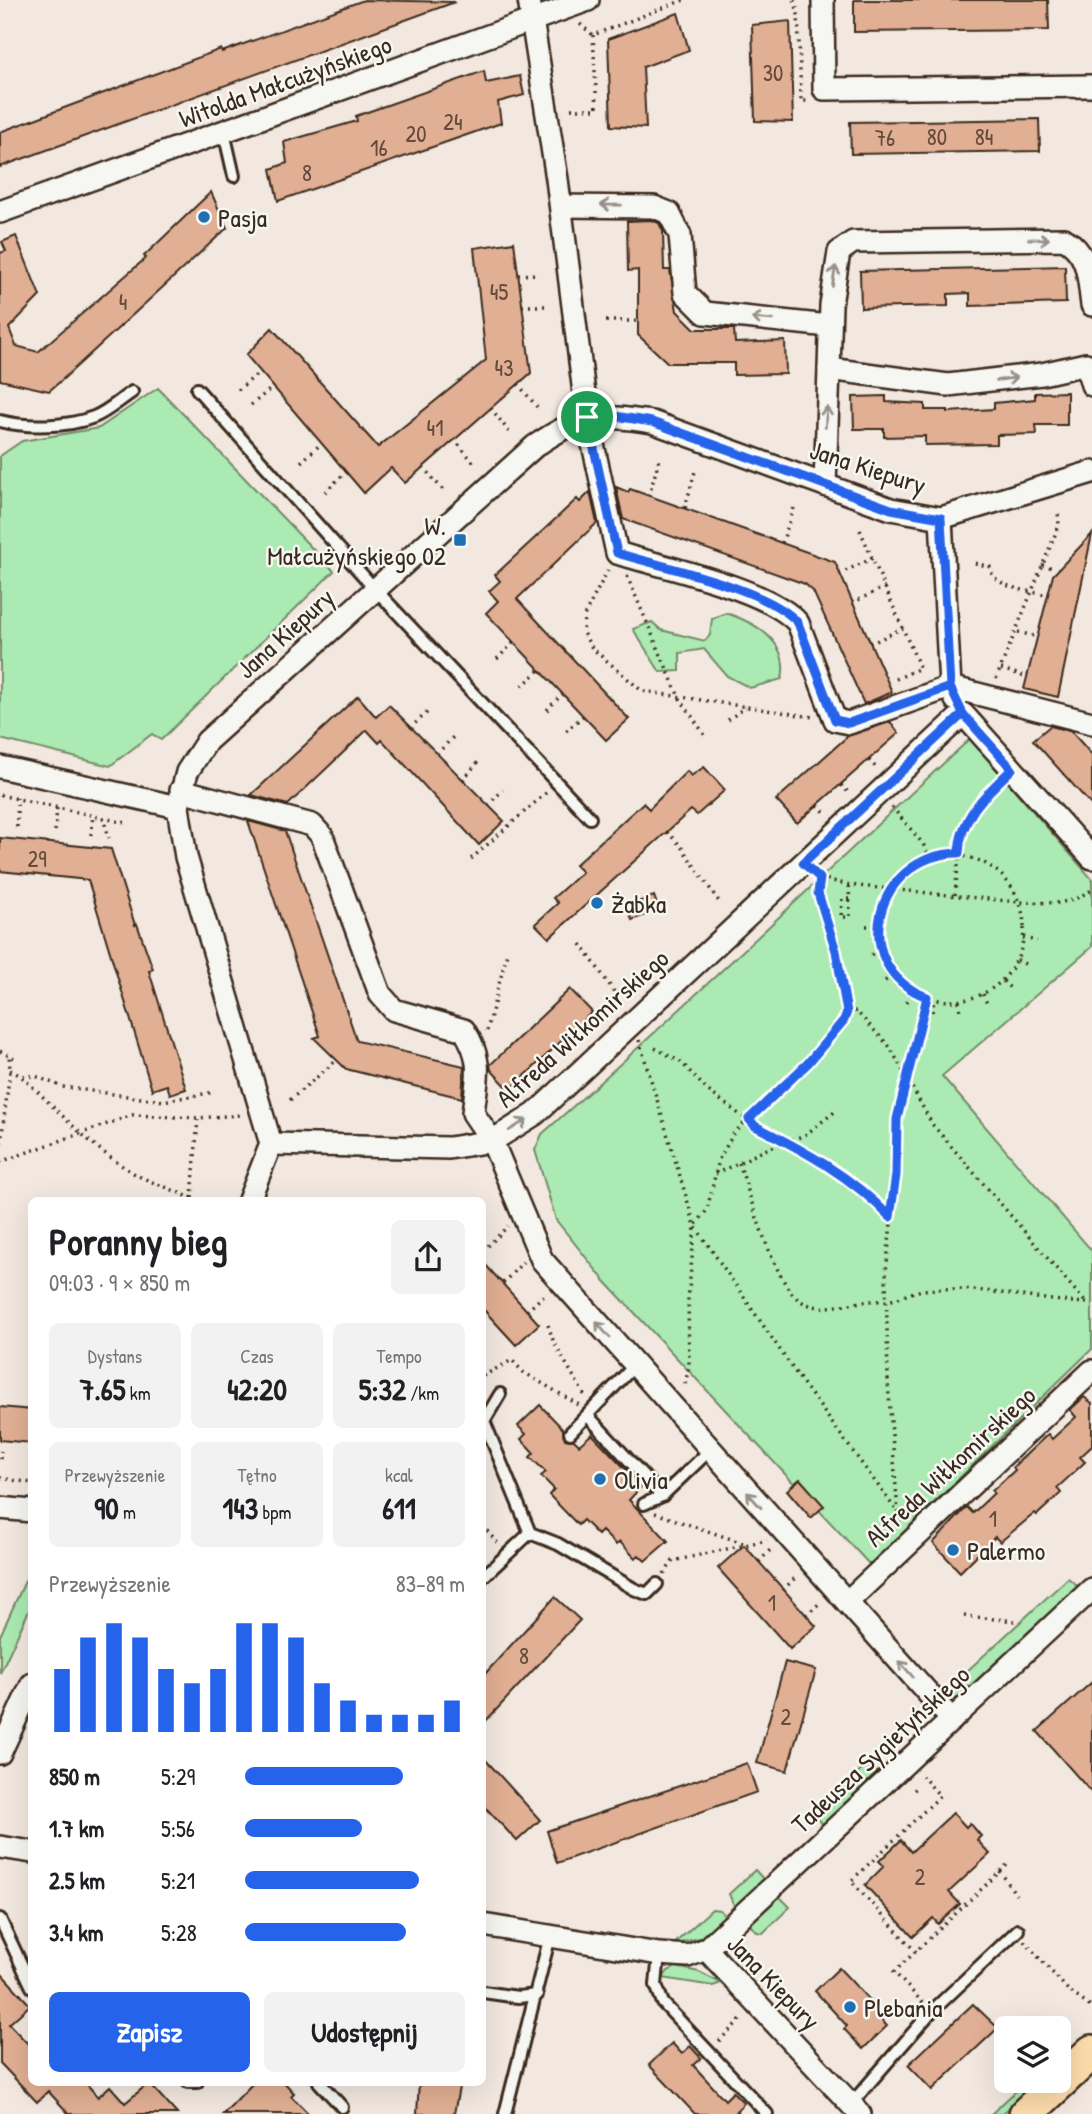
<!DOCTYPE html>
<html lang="pl">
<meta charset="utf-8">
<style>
:root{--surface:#fff;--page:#f2f2f2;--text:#202124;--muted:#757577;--accent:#2563eb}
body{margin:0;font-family:"Patrick Hand",sans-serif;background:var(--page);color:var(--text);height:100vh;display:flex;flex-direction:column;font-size:26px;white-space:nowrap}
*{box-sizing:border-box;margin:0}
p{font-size:23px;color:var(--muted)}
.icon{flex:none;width:38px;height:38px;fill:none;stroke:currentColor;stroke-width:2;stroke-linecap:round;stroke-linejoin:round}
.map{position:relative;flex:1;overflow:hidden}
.side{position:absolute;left:28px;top:1197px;width:458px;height:889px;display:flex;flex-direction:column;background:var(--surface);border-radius:10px;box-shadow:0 7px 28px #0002}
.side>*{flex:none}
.tools{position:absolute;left:994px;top:2016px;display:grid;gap:14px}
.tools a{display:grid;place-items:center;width:77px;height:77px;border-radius:10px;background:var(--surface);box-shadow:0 7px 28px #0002;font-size:35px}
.pin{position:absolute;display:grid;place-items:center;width:60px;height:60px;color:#fff;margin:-30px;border:4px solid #fff;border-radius:50%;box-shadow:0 2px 7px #0007}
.round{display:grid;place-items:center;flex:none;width:74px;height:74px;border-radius:10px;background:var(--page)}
.overview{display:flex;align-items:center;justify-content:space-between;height:119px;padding:0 21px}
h1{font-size:38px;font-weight:700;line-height:52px}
.figures{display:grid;grid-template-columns:repeat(3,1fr);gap:10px;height:119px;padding:7px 21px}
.figures div{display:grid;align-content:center;border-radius:10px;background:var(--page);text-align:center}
.figures b{font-size:30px;font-weight:700}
.figures small{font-size:19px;font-weight:400}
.figures p{font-size:19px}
.chart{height:196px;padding:14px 21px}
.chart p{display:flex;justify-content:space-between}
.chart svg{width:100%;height:126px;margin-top:7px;stroke:var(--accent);stroke-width:6}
.button{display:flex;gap:14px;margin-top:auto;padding:14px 21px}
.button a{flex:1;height:80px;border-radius:10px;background:var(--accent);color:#fff;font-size:28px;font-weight:700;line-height:80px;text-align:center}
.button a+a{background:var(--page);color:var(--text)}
ul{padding:0 21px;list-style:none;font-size:23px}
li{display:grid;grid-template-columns:112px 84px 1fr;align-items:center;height:52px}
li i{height:18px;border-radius:9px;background:var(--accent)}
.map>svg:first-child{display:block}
.green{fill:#abeab2;stroke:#738a68;stroke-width:2}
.building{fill:#e1af93;stroke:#3b2a1e;stroke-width:2}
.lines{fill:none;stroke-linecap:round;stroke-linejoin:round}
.lane-casing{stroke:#3b2a1e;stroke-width:16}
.street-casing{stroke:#3b2a1e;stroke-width:26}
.primary-casing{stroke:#3b2a1e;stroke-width:38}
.path{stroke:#3b2a1e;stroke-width:3.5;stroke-dasharray:2 5;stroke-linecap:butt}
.lane{stroke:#f6f6f2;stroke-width:10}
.street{stroke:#f6f6f2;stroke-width:21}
.primary{stroke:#fddcac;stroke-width:33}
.oneway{stroke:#989088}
.route-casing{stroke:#fff;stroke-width:14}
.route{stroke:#2563eb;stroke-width:9}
.poi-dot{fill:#1f6fb2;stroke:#f6f6f2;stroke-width:2.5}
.labels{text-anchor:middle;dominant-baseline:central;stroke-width:5;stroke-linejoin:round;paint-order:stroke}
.number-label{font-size:23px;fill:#644b3b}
.street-label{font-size:26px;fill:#3b2a1e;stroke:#f6f6f2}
.poi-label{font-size:26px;fill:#3b2a1e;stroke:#f6f6f2;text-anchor:start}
</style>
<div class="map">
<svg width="1092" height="2114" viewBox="0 0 1092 2114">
<rect width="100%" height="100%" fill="#f2e8df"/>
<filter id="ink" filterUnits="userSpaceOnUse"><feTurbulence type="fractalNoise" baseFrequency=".0143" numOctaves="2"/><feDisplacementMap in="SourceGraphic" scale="14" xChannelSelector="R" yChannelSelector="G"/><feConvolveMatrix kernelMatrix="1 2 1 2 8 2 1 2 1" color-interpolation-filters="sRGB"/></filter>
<g filter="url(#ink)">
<g class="green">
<path d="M158 388 334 571 161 740 152 734 110 766 0 739V456L22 441 99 428Z"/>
<path d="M726 613C756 623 790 641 782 679L750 688 727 676 704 649 680 653V671L660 672 633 629 652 622 661 630 705 641 710 635 712 619Z"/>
<path d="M970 739 1092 879V947L942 1076 1092 1251V1349L870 1565 604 1280 556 1220 535 1150 542 1134C688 1006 827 870 970 739Z"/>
<path d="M31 1568V1606L0 1673V1636Z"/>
<path d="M1068 1578 1079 1587 959 1698 948 1700 940 1696Z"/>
<path d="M869 1763 879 1774 824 1825 814 1815Z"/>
<path d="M755 1870 764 1880 735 1908 729 1894Z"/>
<path d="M779 1896 790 1907 763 1933 757 1932 749 1924Z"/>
<path d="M712 1909 720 1910 726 1917 702 1937 673 1945Z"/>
<path d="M676 1967 699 1972 721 1983 713 1986 663 1978 668 1971Z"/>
<path d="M1027 2081H1038L1002 2114H991Z"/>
</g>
<g class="building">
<path d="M364 0 455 2 0 167V132L221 49 222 52Z"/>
<path d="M854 0H1048L1049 30 854 32Z"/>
<path d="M678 13 689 50 643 67 646 128 611 126 608 39Z"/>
<path d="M790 21 793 122 755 121 752 25Z"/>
<path d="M484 71 486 83 520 76 524 95 498 102 501 123 278 201 271 169 287 163 284 142 357 121 356 116Z"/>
<path d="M1039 119 1040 151 851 154 850 122Z"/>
<path d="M211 192 227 228 62 380 49 391 0 380V253L6 251 2 242 16 236 40 296 9 328 16 346 38 352 146 258 144 256Z"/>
<path d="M651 220 659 223 663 231 664 270H670L677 311 695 329H734L735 343 785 341 786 374 734 375V363H668L638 335V270L628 271 627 221Z"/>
<path d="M514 242 531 373 405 483 391 468 364 493 246 355 272 328 378 447 486 360 474 248Z"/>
<path d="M1065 266 1066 303 970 306V293L948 294V306L861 308 860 271Z"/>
<path d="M1067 392V425H1036L1037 434 997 435V444L925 445V436L884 437V429H854L853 397 886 396V402L925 404V410H948V412L994 409V403L1035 399V393Z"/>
<path d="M616 487 628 492 630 489 835 562 892 692 864 704 813 591 805 584 623 519Z"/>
<path d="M590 492 597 523 517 599 629 719 606 740 486 613 498 601 489 591 500 581 495 575 577 499 580 502Z"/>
<path d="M1092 534 1058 697 1024 689 1053 575Z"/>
<path d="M358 696 376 717 389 705 504 821 479 845 382 740 379 743 367 730 288 805 251 795Z"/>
<path d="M890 722 899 733 797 823 776 800 848 736Z"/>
<path d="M1050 726 1071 731 1092 755V806L1033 740Z"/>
<path d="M704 767 725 790 697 815 691 810 549 938 535 924 558 903 553 898 582 872 575 865 643 803 649 809 687 771 691 776Z"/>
<path d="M248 821 285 831 357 1041 464 1066 462 1098 346 1069 314 1038 320 1036Z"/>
<path d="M0 838 111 849 135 925 137 924 153 969 149 971 186 1089 170 1094 167 1085 152 1090 88 880 0 871Z"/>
<path d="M654 896 659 910 632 920 627 906Z"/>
<path d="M570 989 592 1012 510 1090 491 1070 490 1065Z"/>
<path d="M483 1262 539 1324 516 1345 483 1309Z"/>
<path d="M1084 1397 1092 1403V1446L1080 1457 1085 1462 1057 1488 1061 1493 1037 1515 1035 1513 1000 1542 995 1537 960 1572 933 1543 967 1507 973 1513 994 1493 992 1491 1015 1470 1013 1467 1048 1434 1052 1439 1076 1417 1070 1410Z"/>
<path d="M540 1405 563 1429 565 1439 574 1440 579 1445 592 1434 642 1486 629 1500 668 1541 645 1561 639 1555 635 1558 620 1542 616 1545 602 1531 598 1535 583 1520 578 1525 549 1495 554 1489 541 1476 546 1472 530 1457 534 1453 521 1439 526 1434 518 1426Z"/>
<path d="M0 1407 32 1410V1443L0 1440Z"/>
<path d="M800 1479 824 1506 811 1518 787 1490Z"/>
<path d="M744 1545 816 1626 790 1649 718 1568Z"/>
<path d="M555 1597 580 1620 483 1724V1676Z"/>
<path d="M785 1662 816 1670 787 1771 757 1763Z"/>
<path d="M1092 1682V1793L1037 1731Z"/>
<path d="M483 1757 540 1820 517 1841 483 1805Z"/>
<path d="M747 1763 757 1792 557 1863 547 1831Z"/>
<path d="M953 1813 966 1827 970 1823 981 1836 977 1840 990 1854 949 1892 960 1904 938 1924 933 1918 913 1937 865 1885 884 1866 879 1861 901 1840 911 1852Z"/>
<path d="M839 1968 873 2004 869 2007 887 2026 863 2049 844 2029 847 2026 815 1991Z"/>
<path d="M0 1972 30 2005 9 2024 32 2048V2082H85L98 2097 110 2086 125 2103 149 2083 177 2114H69L48 2091 37 2102 0 2063Z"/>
<path d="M973 2004 998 2028 932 2090 908 2065Z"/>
<path d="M672 2043 682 2054 690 2046 701 2058 693 2065 725 2100 733 2092 744 2103 736 2111 739 2114H695L649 2065Z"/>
<path d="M254 2082H284L294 2093 291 2096 309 2114H223Z"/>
<path d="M419 2082H460L454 2114H417Z"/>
</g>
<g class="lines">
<defs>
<g id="lane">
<path d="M224 132 234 176"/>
<path d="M197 389 375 589 590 818"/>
<path d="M0 421C27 428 68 427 94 417 107 412 120 400 132 392"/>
<path d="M500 1394 484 1421 530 1533 558 1544 634 1589 647 1594 657 1584"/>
<path d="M588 1416 662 1496"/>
<path d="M570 1433 634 1366"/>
<path d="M644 1504 662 1496 709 1451"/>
<path d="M483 1577 530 1533"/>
<path d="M0 1919 32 1987"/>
<path d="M659 1954 656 1985 663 2003 767 2114"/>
<path d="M483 1992 518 1997 537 1995"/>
<path d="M188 2082H197"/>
<path d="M319 2082 342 2107"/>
<path d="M851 2104 931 2012 1018 1930"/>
<path d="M505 2114 550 1936"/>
</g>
<g id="street">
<path d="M529 0 557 179 587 417 617 553C663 567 769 589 798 623L835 720 849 723 950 687 1092 723"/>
<path d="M823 0 824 89 1092 86"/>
<path d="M561 206 654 207 669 213 680 235 685 293 705 313 829 326"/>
<path d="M0 212 588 0"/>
<path d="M829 369 831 305 839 252 853 242 1064 239C1090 254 1088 278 1092 305"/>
<path d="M825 485 829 369 948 385 1042 374 1086 364 1092 385"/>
<path d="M941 518 950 687 956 700"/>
<path d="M0 767 178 807"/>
<path d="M181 790 312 825 322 836 380 994 394 1010 464 1030C484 1061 477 1078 473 1113L492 1141 449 1148 271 1144"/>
<path d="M249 1200 271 1144 186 857 178 807 187 772 207 741 535 446C582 414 597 414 652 422L891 509 941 518 1092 472"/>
<path d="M0 1508 32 1511"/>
<path d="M847 1602 1092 1371"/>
<path d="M952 1720 542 1260 492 1141 535 1114 963 714 1092 858"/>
<path d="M0 1753 32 1684"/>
<path d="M0 1847 32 1852"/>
<path d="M483 1925 659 1954 688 1956 706 1949 1092 1589"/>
<path d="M706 1949 860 2114"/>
</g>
<path id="primary" d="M1026 2114 1092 2052"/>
</defs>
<use href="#lane" class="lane-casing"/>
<use href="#street" class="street-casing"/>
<use href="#primary" class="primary-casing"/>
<g class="path">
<path d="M794 0 798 12 801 101H809"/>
<path d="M580 24 593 35 684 0"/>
<path d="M571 109H597L593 35"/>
<path d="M518 275 539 274"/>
<path d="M522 306H545"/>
<path d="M606 321H638"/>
<path d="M518 384 537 407"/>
<path d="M238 390 260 372"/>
<path d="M251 405 273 387"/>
<path d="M491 408 509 432"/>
<path d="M454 439 474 463"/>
<path d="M301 462 322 443"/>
<path d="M423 467 443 490"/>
<path d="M325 492 346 472"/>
<path d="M649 496 660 456"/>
<path d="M685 508 696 468"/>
<path d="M860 530 920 668 894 680"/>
<path d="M782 543 795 505"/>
<path d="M975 563 990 567C993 588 1027 590 1045 595"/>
<path d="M1042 565 1054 568"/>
<path d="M608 570 584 616 583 633 592 648 642 691 813 717"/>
<path d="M839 574 873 558"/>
<path d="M627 576 679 697 706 737"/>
<path d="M852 603 885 587"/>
<path d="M1018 632 1034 636"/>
<path d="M870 644 903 628"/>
<path d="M497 659 514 642"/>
<path d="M1001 669 1024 676"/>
<path d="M996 679 1059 525 1058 512"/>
<path d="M522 686 540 670"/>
<path d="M547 710 562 694"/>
<path d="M728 720 745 707"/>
<path d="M410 728 430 710"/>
<path d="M566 731 583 716"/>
<path d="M437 754 454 736"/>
<path d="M869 760 878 770"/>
<path d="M463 780 478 762"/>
<path d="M841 785 850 794"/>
<path d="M0 795 126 823"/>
<path d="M488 805 503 790"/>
<path d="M818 805 827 815"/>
<path d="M892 807 923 844 930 858"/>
<path d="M103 817 109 838"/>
<path d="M17 827V798"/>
<path d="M55 831 57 807"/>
<path d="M667 832 680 845 720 903"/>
<path d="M91 835 93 815"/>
<circle cx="951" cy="928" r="73"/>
<path d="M471 859 547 792"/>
<path d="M820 878 849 885 1018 902 1058 903 1073 900 1092 890"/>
<path d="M955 895C960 845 960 819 998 782"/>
<path d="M849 899H842L841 917H850L849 885"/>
<path d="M866 926H877"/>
<path d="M1023 938 1037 941"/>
<path d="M581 944 613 990 620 1007"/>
<path d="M871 955 883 952"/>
<path d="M1017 960 1029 966"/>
<path d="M885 981 894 974"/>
<path d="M1003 981 1011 989"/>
<path d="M983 994 988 1006"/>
<path d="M959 1001 960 1013"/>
<path d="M906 1002 912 991"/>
<path d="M847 1012 856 1011 890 1047 932 1124 1086 1303"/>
<path d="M932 1012 934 1000"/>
<path d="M487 1031 507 953"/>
<path d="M639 1040 695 1226 802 1382 904 1521"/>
<path d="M655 1048 681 1062 707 1090 755 1126 816 1157 866 1192 890 1217"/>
<path d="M0 1051 14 1058"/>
<path d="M10 1070 21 1076C58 1110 91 1148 135 1174 148 1182 186 1193 192 1200"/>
<path d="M23 1076H35L63 1087 163 1101 215 1092"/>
<path d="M290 1100 337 1060"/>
<path d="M0 1150 10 1070 9 1055"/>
<path d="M0 1162 133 1115 198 1118 240 1115"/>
<path d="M739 1163C750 1195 773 1279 798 1299 818 1315 849 1302 871 1301 876 1300 882 1302 887 1301 899 1299 910 1292 923 1290 979 1284 1036 1302 1092 1303"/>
<path d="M715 1174 767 1149 805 1135 837 1110"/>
<path d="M192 1198 198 1118"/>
<path d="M483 1251 508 1226"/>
<path d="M503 1283 523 1262"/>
<path d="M527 1311 545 1294"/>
<path d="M548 1325 554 1343 585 1396"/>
<path d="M483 1376 512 1360 523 1372 579 1405"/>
<path d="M685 1384 689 1367 688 1300 695 1226 707 1210 719 1159 734 1133 808 1063 844 1020 847 1012 836 951 818 893 820 878"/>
<path d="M0 1459 1 1451"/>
<path d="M0 1478 32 1483"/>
<path d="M655 1513 743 1543"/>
<path d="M898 1513 888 1382 886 1272 896 1175 897 1119 927 997"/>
<path d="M483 1525 499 1545"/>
<path d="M759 1562 772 1548"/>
<path d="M664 1574 673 1561 767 1540"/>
<path d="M783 1590 797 1576"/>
<path d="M806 1615 821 1602"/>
<path d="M964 1616 1015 1621"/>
<path d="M914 1790 919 1786"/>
<path d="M1000 1871 1016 1895"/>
<path d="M1024 1941 1068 1990 1092 2008"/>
<path d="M916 1952 851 1881 940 1796 922 1776"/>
<path d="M923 2003 894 1972 1009 1863"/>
<path d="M719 2041 743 2017"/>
</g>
<use href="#lane" class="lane"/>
<use href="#street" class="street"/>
<use href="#primary" class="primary"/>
</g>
<defs><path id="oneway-shaft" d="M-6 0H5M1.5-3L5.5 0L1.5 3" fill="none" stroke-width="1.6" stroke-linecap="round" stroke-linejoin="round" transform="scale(1.75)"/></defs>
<g class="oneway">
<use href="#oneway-shaft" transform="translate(611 205) rotate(-179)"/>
<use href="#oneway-shaft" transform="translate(1039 239)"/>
<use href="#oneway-shaft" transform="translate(834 276) rotate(-81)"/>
<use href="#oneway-shaft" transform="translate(762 319) rotate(-175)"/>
<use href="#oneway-shaft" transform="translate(1007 379) rotate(-8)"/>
<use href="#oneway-shaft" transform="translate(826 417) rotate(-86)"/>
<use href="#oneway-shaft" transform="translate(518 1125) rotate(-32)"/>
<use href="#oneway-shaft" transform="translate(603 1330) rotate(-131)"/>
<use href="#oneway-shaft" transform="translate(754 1500) rotate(-132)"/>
<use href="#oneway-shaft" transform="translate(906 1669) rotate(-131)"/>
</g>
</g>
<g class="lines" filter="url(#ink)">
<defs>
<path id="route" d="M587 417 615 416 652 422 891 509 941 518 950 687 963 714 803 863 820 878 818 893 836 951 847 1012 844 1020 808 1063 749 1119 755 1126C805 1151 851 1176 890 1217L896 1175 897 1119 927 997C846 967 874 854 959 853 960 816 988 792 1012 769L963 714 950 687 849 723 835 720 798 623C770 589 662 567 617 553L587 417"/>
</defs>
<use href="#route" class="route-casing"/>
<use href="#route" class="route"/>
</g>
<g class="poi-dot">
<circle cx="204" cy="217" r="7"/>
<rect x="453" y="533" width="14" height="14" rx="3.5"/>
<circle cx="597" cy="903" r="7"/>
<circle cx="600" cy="1479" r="7"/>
<circle cx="953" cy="1550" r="7"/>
<circle cx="850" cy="2007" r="7"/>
</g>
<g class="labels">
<g class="number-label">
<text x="773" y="72">30</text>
<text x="453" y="121">24</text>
<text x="416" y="133">20</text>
<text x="937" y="136">80</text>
<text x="984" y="136">84</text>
<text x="885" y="137">76</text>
<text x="379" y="147">16</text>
<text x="307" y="172">8</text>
<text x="499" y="291">45</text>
<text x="123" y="301">4</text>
<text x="504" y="367">43</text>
<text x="435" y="427">41</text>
<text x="37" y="858">29</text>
<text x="993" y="1518">1</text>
<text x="772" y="1602">1</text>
<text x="524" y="1655">8</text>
<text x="786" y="1716">2</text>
<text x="920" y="1876">2</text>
</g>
<g class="street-label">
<text transform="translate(285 81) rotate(-20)">Witolda Małcużyńskiego</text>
<text transform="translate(868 467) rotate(18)">Jana Kiepury</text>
<text transform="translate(285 633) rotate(-42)">Jana Kiepury</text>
<text transform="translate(582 1028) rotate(-42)">Alfreda Wiłkomirskiego</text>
<text transform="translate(950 1466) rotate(-43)">Alfreda Wiłkomirskiego</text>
<text transform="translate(880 1749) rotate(-43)">Tadeusza Sygietyńskiego</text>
<text transform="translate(774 1982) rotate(46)">Jana Kiepury</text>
</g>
<g class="poi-label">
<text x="218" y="217">Pasja</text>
<text x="446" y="525" text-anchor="end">W.<tspan x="446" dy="30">Małcużyńskiego 02</tspan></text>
<text x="611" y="903">Żabka</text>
<text x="614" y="1479">Olivia</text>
<text x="967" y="1550">Palermo</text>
<text x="864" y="2007">Plebania</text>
</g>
</g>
</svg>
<div class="tools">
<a><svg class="icon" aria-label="layers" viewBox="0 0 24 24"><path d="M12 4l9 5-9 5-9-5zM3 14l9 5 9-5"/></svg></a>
</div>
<div class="pin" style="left:587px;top:417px;background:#1e9e55"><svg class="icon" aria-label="arrive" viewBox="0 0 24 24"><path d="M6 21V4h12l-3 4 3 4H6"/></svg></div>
<section class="side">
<div class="overview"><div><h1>Poranny bieg</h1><p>09:03 · 9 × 850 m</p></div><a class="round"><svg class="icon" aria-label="share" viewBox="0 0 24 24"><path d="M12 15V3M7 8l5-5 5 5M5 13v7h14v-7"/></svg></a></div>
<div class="figures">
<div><p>Dystans</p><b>7.65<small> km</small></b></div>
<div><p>Czas</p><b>42:20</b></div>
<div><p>Tempo</p><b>5:32<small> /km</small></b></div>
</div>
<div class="figures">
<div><p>Przewyższenie</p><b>90<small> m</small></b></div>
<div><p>Tętno</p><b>143<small> bpm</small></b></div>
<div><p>kcal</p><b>611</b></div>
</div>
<div class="chart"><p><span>Przewyższenie</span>83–89 m</p>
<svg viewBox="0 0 160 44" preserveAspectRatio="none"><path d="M5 44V22M15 44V11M25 44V6M35 44V11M45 44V22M55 44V27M65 44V22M75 44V6M85 44V6M95 44V11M105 44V27M115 44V33M125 44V38M135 44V38M145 44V38M155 44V33"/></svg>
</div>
<ul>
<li><b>850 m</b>5:29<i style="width:72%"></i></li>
<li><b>1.7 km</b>5:56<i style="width:53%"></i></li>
<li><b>2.5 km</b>5:21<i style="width:79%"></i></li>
<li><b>3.4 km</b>5:28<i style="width:73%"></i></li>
</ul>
<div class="button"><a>Zapisz</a><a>Udostępnij</a></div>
</section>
</div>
